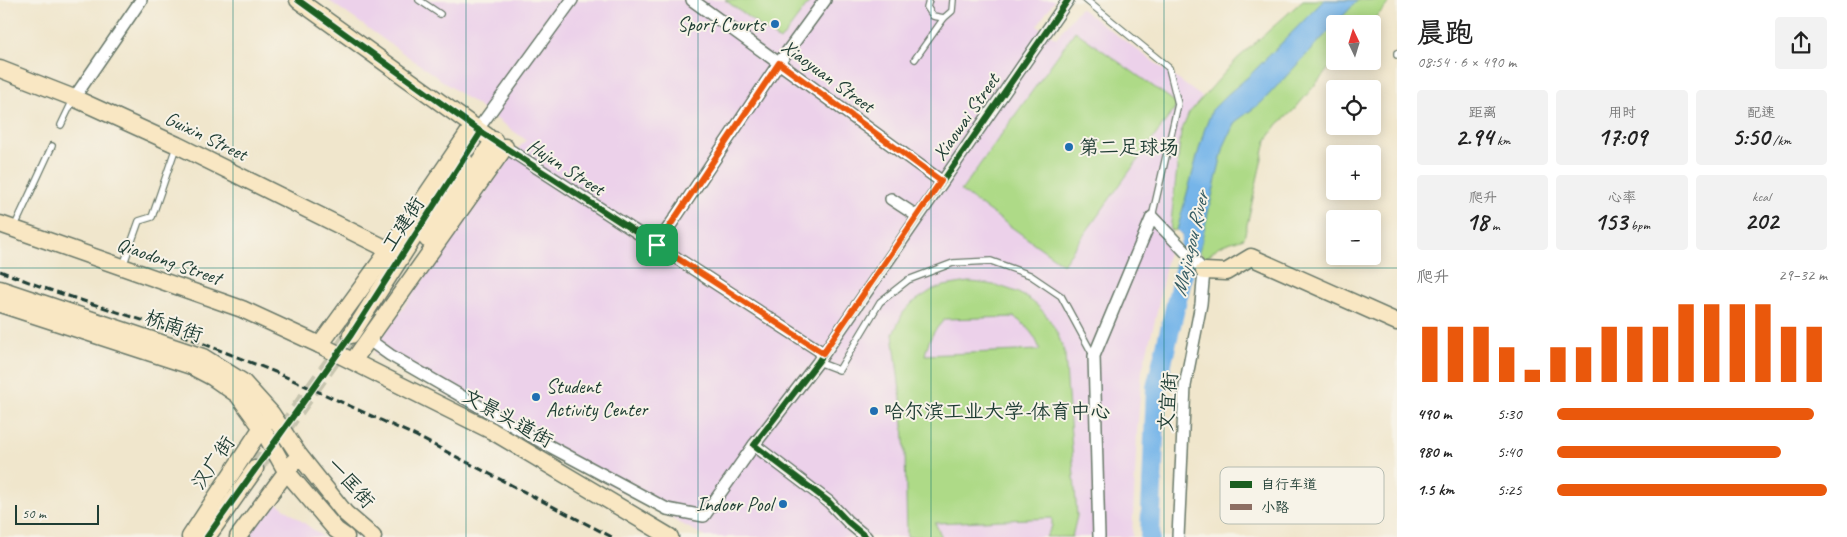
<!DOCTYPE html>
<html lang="zh">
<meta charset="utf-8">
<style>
:root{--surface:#fff;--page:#f2f2f2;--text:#222;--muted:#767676;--accent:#ea580c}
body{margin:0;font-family:Caveat,"LXGW WenKai TC",sans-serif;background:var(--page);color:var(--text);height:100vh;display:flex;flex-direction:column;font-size:19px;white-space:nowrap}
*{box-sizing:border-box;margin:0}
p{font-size:16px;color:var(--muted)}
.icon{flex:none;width:28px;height:28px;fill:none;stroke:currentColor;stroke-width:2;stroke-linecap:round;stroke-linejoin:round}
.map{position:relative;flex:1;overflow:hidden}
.sheet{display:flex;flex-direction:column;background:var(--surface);width:450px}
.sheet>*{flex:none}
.needle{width:32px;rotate:356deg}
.buttons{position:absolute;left:1326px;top:15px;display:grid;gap:10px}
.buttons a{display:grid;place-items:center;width:55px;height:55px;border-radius:5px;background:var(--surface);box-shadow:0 2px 12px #0003;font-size:25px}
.scale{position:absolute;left:15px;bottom:12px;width:84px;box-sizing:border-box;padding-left:5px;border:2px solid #1f3d34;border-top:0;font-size:14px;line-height:18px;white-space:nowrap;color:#1f3d34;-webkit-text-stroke:4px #f7f3e8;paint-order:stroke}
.pin{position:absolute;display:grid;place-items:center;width:42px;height:42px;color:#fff;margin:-21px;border-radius:10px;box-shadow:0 2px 8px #0006}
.round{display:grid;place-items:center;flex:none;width:52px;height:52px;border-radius:5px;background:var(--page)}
.overview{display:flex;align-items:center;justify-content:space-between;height:85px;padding:0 20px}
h1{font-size:28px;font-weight:700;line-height:38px}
.stats{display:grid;grid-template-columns:repeat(3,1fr);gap:8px;height:85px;padding:5px 20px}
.stats div{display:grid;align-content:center;border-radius:5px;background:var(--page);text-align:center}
.stats b{font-size:25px;font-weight:700}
.stats small{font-size:14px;font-weight:400}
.stats p{font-size:14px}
.chart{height:140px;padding:10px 20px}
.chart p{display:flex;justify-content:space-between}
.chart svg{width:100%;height:90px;margin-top:5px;stroke:var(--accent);stroke-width:6}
ul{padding:0 20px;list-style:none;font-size:16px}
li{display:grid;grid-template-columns:80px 60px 1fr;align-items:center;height:38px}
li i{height:12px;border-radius:6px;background:var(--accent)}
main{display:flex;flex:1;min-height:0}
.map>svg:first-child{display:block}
.built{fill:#ecd1ea}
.green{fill:#aeda87;stroke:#668c5e;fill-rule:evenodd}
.water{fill:#76b5e9;stroke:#4a798e}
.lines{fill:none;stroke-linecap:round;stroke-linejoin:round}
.river{stroke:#76b5e9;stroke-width:20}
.secondary-tunnel{stroke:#c6c4ae;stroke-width:16;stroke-dasharray:16 8;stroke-linecap:butt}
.lane-casing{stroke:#687869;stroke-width:8}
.street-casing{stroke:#687869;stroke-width:14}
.secondary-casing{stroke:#687869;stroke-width:19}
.lane{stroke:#fff;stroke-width:5.5}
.street{stroke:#fff;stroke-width:11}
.secondary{stroke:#f9e7c3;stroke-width:16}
.rail{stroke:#1f3d34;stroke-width:3;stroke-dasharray:8 4;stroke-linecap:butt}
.quiet{stroke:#8d6e63;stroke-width:5;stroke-dasharray:10 5;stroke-linecap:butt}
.cycleway-casing{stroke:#f7f3e8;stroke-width:9}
.cycleway{stroke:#1b5e20;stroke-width:6}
.route-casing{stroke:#fff;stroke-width:10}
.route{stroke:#ea580c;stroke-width:6}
.grid{fill:none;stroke:#0f766e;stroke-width:1;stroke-opacity:0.55}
.poi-dot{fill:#1f6fb2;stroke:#f7f3e8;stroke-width:2}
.labels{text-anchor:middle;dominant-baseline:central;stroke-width:4;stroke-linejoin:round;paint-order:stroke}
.poi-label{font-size:20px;fill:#1f3d34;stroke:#f7f3e8;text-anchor:start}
.street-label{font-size:20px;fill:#1f3d34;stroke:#f7f3e8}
.water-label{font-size:21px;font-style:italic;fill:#355b61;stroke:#f7f3e8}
.key{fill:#f7f3e8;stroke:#b6bcb2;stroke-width:1}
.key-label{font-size:14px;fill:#1f3d34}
</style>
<main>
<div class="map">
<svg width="1397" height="537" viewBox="0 0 1397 537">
<rect width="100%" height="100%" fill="#f7f3e8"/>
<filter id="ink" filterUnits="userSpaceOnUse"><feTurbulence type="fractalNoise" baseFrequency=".02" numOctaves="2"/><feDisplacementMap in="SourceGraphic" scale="10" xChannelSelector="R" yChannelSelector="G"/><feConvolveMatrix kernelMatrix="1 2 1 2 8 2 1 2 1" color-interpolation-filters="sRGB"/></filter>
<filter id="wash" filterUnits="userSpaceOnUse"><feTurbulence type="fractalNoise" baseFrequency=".0096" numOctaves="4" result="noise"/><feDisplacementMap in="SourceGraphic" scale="20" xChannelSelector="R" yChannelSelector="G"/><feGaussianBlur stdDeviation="1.12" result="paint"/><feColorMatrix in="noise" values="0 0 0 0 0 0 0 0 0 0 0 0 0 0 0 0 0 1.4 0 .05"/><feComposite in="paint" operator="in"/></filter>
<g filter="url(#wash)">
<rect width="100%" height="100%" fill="#f0e6cc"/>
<g class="built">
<path d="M328 0H1055L1037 26 1056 38 1080 8 1202 97 1189 113 1181 132 1168 253 1157 312 1142 371 1137 432 1132 537H706L523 438 374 353 385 333 514 153 526 140Z"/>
<path d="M273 500 323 537H247Z"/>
</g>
<g class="green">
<path d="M725 0H811L780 41Z"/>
<path d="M1303 0H1391C1371 26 1366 24 1335 24V61L1294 110 1278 124 1266 141 1244 238 1219 246 1206 258 1177 230 1170 231 1181 132 1189 113 1237 59Z"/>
<path d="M1075 31 1178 104 1063 264 961 191Z"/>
<path d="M969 282C1020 285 1051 304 1065 355L1077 516 1072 537H1046L1052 526V518L935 523 942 537H907L905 452 901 399 893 334 903 313 912 303 932 290 944 286ZM1014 317C1026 325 1036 336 1040 350L925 355C928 340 934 330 945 319Z"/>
</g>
<path class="water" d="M1324 0H1358L1261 103 1235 122 1224 146 1199 251 1177 230 1204 131 1212 110 1228 94 1249 76Z"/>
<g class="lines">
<path class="river" d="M1150 537 1156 388 1197 216"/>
</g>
</g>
<g filter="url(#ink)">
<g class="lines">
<path class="secondary-tunnel" d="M255 469 351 335"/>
<defs>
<g id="lane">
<path d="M419 0 440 14"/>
<path d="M929 0 927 7 933 16 944 18 952 11 953 0"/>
<path d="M1086 0 1169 68 1178 104 1152 217"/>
<path d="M1397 53V55"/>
<path d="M915 59 944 18"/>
<path d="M61 125 73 100"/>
<path d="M14 228 52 146"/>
<path d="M123 266 139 221 152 217 176 147"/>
<path d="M818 362 839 370 880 302 908 280 953 263 991 261 1030 275 1061 296 1093 355"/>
</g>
<g id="street">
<path d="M692 0 941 181"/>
<path d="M74 98 141 0"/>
<path d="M478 129 572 0"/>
<path d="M499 143 823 353"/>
<path d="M891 199 917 216"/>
<path d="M657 245 779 63 825 0"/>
<path d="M369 340 390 355 527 434 667 509 704 516 754 445"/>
<path d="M866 537 848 522 829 502 754 445 818 362 1068 0"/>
<path d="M1099 537 1094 356 1152 217 1204 271 1201 304 1185 386 1178 537"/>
</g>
<g id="secondary">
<path d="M298 0 487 136"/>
<path d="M0 69 74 98 177 145 389 250"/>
<path d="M0 224 242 309 320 345 492 431 670 537"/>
<path d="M427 239 494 140"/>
<path d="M1204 271 1226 272 1251 257 1397 322"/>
<path d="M0 289 203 357 243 382 271 413 299 455 345 513 373 537"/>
<path d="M0 304 191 366 212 377 238 395 262 428 286 471 336 530 346 537"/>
<path d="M351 335 464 159"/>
<path d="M320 345 389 250 473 126"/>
<path d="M353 361 505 147"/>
<path d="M190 537 266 421"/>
<path d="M207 537 255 469"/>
<path d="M238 537 293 463"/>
</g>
</defs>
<use href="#lane" class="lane-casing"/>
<use href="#street" class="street-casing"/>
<use href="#secondary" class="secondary-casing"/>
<use href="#lane" class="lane"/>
<use href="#street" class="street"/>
<use href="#secondary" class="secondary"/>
<path class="rail" d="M0 271 50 290 151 323 275 372 416 436 612 537"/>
<path class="quiet" d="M657 245 779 63"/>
<defs>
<g id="cycleway">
<path d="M298 0 481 132 823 353"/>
<path d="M207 537 351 335 481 132"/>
<path d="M866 537 848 522 829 502 754 445 818 362 1068 0"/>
</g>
</defs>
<use href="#cycleway" class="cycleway-casing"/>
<use href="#cycleway" class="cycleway"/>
</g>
</g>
<g class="lines" filter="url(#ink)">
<defs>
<path id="route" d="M779 63 941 181 823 353 657 245Z"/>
</defs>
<use href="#route" class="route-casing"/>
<use href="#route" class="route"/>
</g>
<path class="grid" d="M233 0V537M466 0V537M698 0V537M931 0V537M1164 0V537M0 268H1397"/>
<g class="poi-dot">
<circle cx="775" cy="24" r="5"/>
<circle cx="1069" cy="147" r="5"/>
<circle cx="536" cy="397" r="5"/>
<circle cx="874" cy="411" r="5"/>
<circle cx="783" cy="504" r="5"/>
</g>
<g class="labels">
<g class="poi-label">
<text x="765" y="24" text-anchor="end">Sport Courts</text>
<text x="1079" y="147">第二足球场</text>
<text x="546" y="386">Student<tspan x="546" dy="23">Activity Center</tspan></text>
<text x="884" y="411">哈尔滨工业大学-体育中心</text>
<text x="773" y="504" text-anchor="end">Indoor Pool</text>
</g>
<g class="street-label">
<text transform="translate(828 76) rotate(36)">Xiaoyuan Street</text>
<text transform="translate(966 117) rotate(-55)">Xiaowai Street</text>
<text transform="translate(206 136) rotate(26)">Guixin Street</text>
<text transform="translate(566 167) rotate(33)">Hujun Street</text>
<text transform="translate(403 224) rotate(-57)">工建街</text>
<text transform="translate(169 261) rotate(19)">Qiaodong Street</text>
<text transform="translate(174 326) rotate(19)">桥南街</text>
<text transform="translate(1168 402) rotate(-85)">文宜街</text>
<text transform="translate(508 418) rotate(29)">文景头道街</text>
<text transform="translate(213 463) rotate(-56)">汉广街</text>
<text transform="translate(351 483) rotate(48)">一匡街</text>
</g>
<g class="water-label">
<text transform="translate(1190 244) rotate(-77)">Majiagou River</text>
</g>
</g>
<rect x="1220" y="467" width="164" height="57" rx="8" class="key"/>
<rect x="1230" y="481" width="22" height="7" fill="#1b5e20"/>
<rect x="1230" y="504" width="22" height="6" fill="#8d6e63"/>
<g class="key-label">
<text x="1261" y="489">自行车道</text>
<text x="1261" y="512">小路</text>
</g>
</svg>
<div class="buttons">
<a><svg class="needle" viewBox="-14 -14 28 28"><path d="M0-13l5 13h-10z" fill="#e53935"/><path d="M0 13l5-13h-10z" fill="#767676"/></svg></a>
<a><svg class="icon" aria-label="locate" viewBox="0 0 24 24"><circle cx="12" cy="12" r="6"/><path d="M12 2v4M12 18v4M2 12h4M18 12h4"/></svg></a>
<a>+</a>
<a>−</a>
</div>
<div class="scale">50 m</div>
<div class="pin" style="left:657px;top:245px;background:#1e9e55"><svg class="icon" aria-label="arrive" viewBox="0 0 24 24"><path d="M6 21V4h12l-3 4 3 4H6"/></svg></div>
</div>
<section class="sheet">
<div class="overview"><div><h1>晨跑</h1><p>08:54 · 6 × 490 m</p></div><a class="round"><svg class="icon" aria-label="share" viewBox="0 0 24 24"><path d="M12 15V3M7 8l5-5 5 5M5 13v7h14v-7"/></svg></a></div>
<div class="stats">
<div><p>距离</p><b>2.94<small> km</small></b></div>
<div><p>用时</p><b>17:09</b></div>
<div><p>配速</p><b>5:50<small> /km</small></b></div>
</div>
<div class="stats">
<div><p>爬升</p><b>18<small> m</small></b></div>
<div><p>心率</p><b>153<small> bpm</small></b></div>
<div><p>kcal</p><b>202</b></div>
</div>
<div class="chart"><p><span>爬升</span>29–32 m</p>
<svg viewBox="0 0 160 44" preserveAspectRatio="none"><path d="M5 44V17M15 44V17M25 44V17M35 44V27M45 44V38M55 44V27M65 44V27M75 44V17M85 44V17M95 44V17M105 44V6M115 44V6M125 44V6M135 44V6M145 44V17M155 44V17"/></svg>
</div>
<ul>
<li><b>490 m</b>5:30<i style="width:95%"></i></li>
<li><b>980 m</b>5:40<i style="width:83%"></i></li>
<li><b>1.5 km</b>5:25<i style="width:100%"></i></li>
</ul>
</section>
</main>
